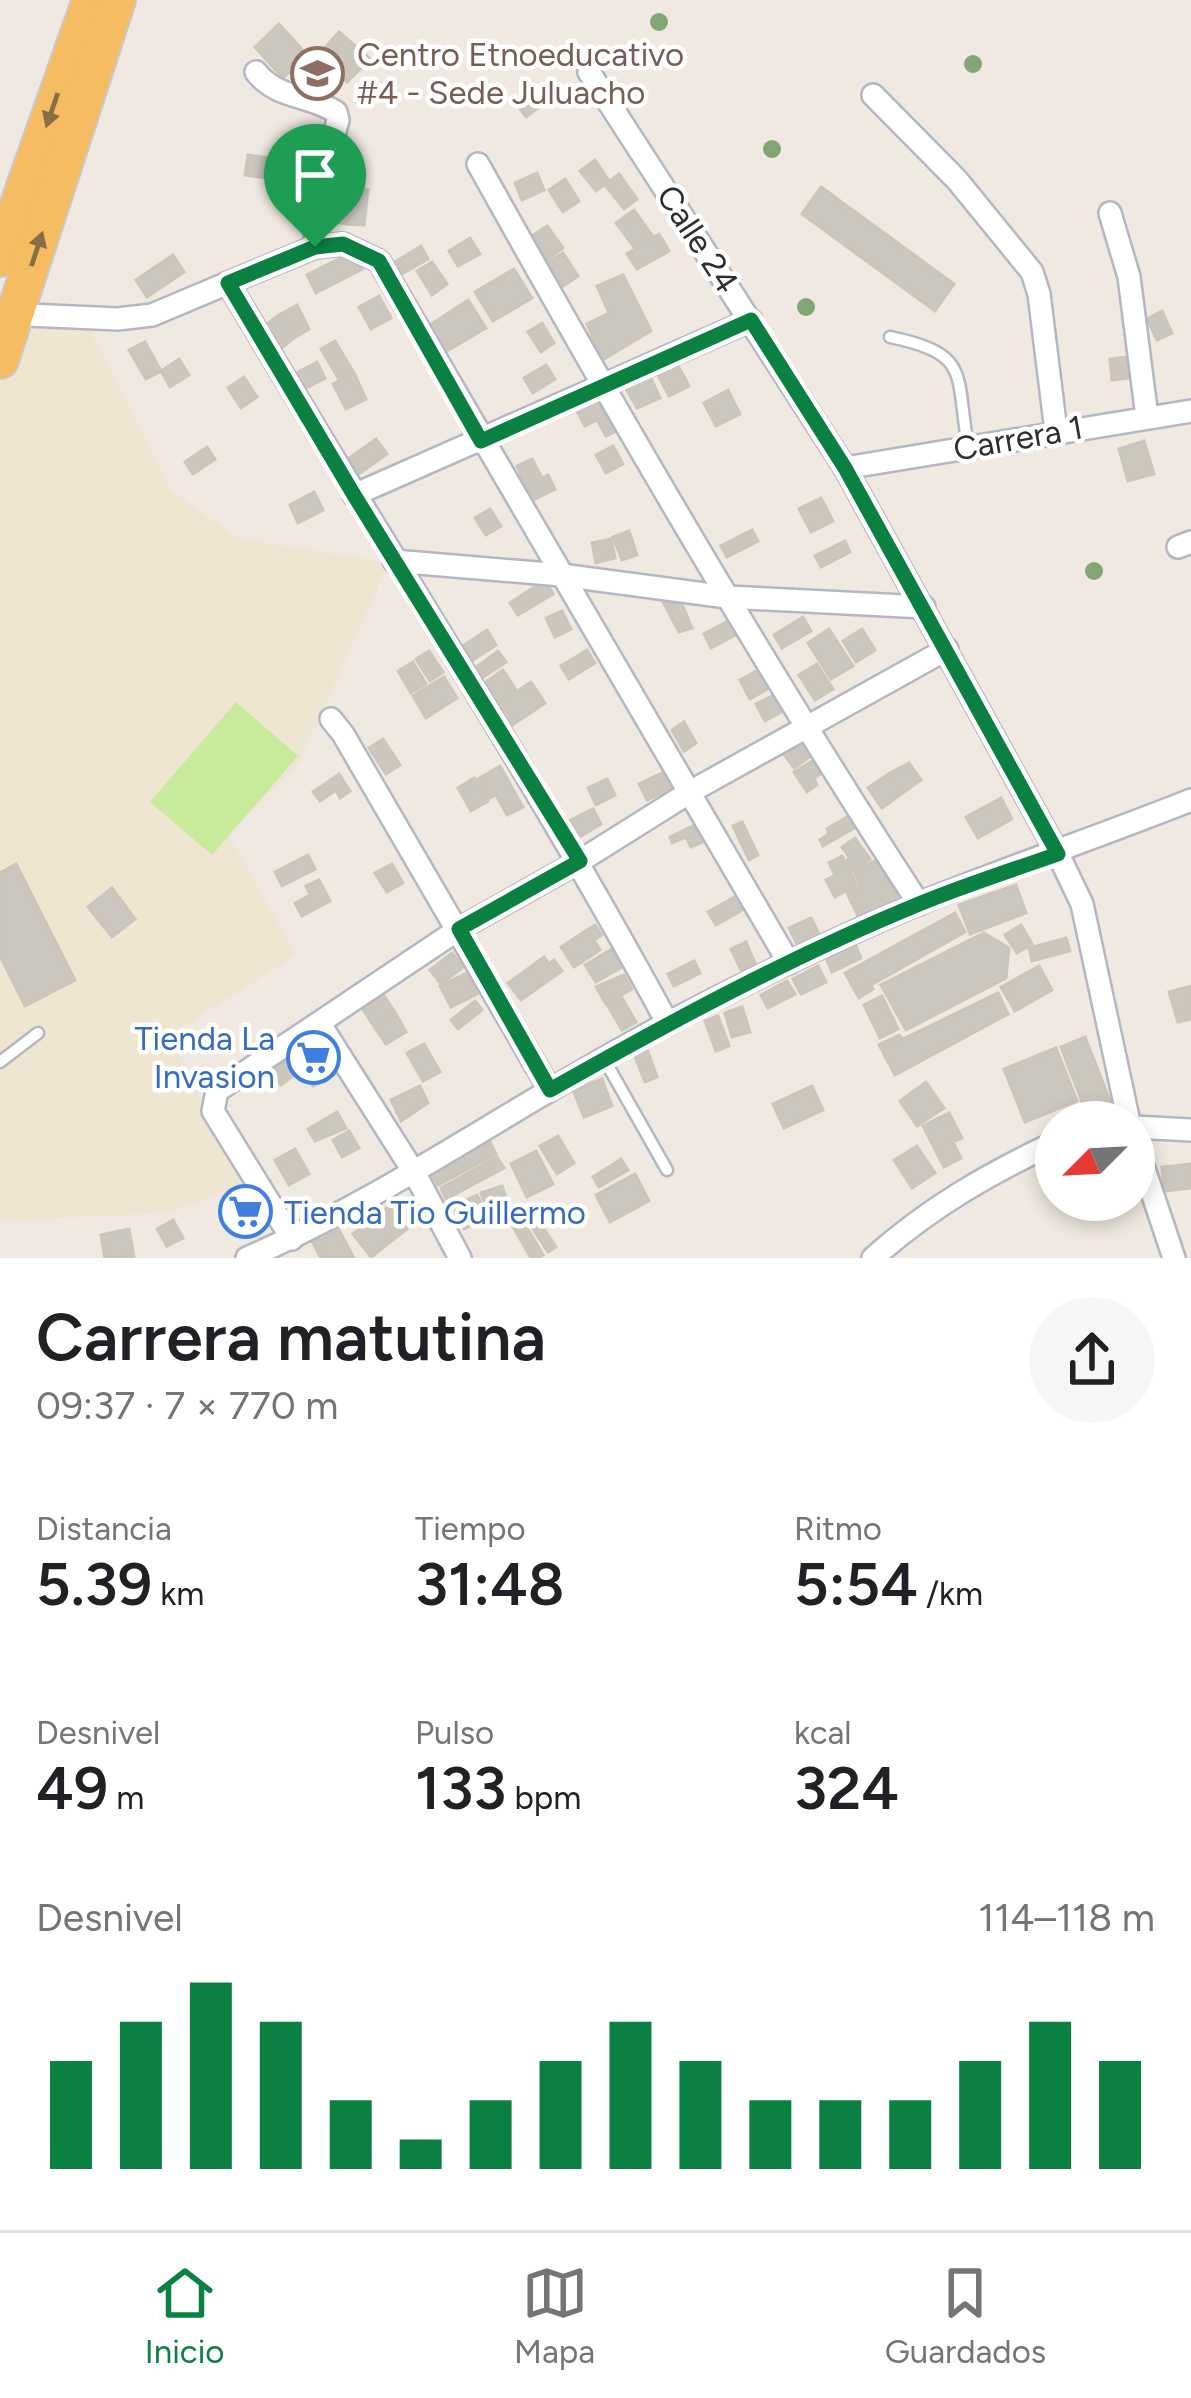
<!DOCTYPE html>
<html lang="es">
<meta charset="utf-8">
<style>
:root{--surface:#fff;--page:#f6f6f6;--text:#202124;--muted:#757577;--line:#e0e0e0;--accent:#0b8043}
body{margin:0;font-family:Figtree,sans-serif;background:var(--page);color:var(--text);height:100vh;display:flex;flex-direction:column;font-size:45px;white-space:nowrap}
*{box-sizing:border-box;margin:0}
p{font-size:39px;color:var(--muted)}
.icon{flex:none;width:66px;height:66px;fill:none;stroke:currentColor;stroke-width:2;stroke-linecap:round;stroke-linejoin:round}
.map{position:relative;height:1258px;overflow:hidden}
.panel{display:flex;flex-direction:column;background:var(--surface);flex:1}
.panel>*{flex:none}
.needle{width:78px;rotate:246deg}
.buttons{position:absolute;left:1035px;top:1101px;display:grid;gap:24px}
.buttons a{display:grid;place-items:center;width:120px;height:120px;border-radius:50%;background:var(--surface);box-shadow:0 6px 18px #0003;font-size:60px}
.pin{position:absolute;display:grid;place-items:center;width:102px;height:102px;color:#fff;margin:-123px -51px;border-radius:50% 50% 50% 0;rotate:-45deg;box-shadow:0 0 12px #0007}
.pin .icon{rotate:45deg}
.round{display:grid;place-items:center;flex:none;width:126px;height:126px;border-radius:63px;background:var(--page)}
.headline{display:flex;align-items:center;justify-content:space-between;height:204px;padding:0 36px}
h1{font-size:66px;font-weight:600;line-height:90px}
.figures{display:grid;grid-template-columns:repeat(3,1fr);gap:18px;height:204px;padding:12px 36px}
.figures div{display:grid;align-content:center}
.figures b{font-size:60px;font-weight:600}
.figures small{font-size:33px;font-weight:400}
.figures p{font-size:33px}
.chart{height:336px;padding:24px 36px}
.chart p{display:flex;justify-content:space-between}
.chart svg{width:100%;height:216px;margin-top:12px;stroke:var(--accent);stroke-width:6}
.dock{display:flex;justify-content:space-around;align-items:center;height:168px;border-top:3px solid var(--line);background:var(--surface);font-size:33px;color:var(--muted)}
.dock a{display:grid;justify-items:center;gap:6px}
.dock .on{color:var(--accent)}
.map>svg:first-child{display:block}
.education{fill:#efe6d1}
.pitch{fill:#c7eb9b}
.building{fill:#cbc7bf;stroke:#cbc5ba;stroke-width:3}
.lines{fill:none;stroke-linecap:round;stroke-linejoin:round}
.service-casing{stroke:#b4b7c1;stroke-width:15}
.minor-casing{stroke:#b4b7c1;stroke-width:26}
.trunk-casing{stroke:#c9c9c9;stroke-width:40}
.service{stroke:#fff;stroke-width:10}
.minor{stroke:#fff;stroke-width:21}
.trunk{stroke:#f6bc62;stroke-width:36}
.tree{fill:#83a475}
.oneway{fill:#886e45}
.route-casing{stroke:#fff;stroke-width:24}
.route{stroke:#0b8043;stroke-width:15}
.labels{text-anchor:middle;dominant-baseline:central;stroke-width:9;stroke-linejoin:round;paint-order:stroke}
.education-label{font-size:33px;fill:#785e54;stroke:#fff;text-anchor:start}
.street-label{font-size:33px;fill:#2e2e2e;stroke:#fff}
.shop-label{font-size:33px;fill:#366cbe;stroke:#fff;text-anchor:end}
</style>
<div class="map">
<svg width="1191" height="1258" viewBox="0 0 1191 1258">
<rect width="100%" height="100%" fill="#efe9e1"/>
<path class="education" d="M22 317 87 324 172 491 238 538 378 561 385 572 299 763 228 834 296 955 170 1035 244 1183 169 1213 0 1221V385Z"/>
<path class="pitch" d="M236 702 298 756 212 855 150 802Z"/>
<g class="building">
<path d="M279 24 307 55 283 78 255 47Z"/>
<path d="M339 32 369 58 361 68 330 42Z"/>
<path d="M330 42 361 68 353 76 324 49Z"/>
<path d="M324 49 353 76 347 82 318 60Z"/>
<path d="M552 81 560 92 526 117 518 106Z"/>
<path d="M248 155 301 162 298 182 245 175Z"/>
<path d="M595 160 609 181 596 191 580 171Z"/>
<path d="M537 173 544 190 522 200 515 183Z"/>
<path d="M619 174 637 199 624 209 605 185Z"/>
<path d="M565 179 579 201 563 212 549 190Z"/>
<path d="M333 184 351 185 348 224 332 222Z"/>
<path d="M821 187 954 284 935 311 802 214Z"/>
<path d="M352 188 368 190 364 225 348 224Z"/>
<path d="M634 210 654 238 637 251 616 223Z"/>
<path d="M547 226 563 248 545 261 529 238Z"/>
<path d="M659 234 669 251 637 269 627 254Z"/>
<path d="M470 238 480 254 458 266 449 251Z"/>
<path d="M421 246 428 259 402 274 395 262Z"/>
<path d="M353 252 362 269 316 293 307 275Z"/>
<path d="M563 253 578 276 560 288 545 264Z"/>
<path d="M173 255 184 272 147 297 136 280Z"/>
<path d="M432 262 447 284 432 295 417 271Z"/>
<path d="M514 269 532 298 493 321 475 292Z"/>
<path d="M623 275 651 331 602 360 587 324 609 313 597 286Z"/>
<path d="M379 296 391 318 371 329 359 307Z"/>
<path d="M468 300 486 328 442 354 427 327Z"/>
<path d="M297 305 309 329 294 338 279 315Z"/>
<path d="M1162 311 1172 333 1157 340 1147 319Z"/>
<path d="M279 315 294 338 278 351 260 329Z"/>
<path d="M542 323 554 343 541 352 528 332Z"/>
<path d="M335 341 354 373 340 381 321 349Z"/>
<path d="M145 342 161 371 146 379 129 350Z"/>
<path d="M1127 357 1130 378 1112 380 1110 359Z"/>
<path d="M179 359 189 375 170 387 161 371Z"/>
<path d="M317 362 325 378 301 391 293 375Z"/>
<path d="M676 362 689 386 669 396 657 373Z"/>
<path d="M546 365 555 379 533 393 524 378Z"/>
<path d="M648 372 660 398 637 408 623 383Z"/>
<path d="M354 373 366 399 346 409 333 384Z"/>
<path d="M244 377 257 397 241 408 228 388Z"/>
<path d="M728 390 740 414 716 426 704 403Z"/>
<path d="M599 394 618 430 606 436 597 420 585 426 575 407Z"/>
<path d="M376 439 387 454 353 478 342 463Z"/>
<path d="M1144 441 1154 474 1128 481 1119 449Z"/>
<path d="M613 446 623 464 606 473 596 455Z"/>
<path d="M207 447 215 459 193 474 185 462Z"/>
<path d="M532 459 542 478 526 486 517 466Z"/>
<path d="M548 475 555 489 533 500 526 486Z"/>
<path d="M314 492 323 510 298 523 290 505Z"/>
<path d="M821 498 833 521 811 532 799 509Z"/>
<path d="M490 509 501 526 486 535 475 518Z"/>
<path d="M752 530 758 541 727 557 721 546Z"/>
<path d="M629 531 637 555 622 560 613 537Z"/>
<path d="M611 539 615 558 596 563 592 543Z"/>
<path d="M845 541 850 552 821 567 815 556Z"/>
<path d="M545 580 553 594 518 615 510 603Z"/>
<path d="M679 597 692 628 679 632 663 602Z"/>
<path d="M562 611 571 629 555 637 546 618Z"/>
<path d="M803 617 811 631 782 648 774 635Z"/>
<path d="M730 620 737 634 711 648 704 634Z"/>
<path d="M829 629 853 666 831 679 808 643Z"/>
<path d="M862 629 875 650 856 662 843 641Z"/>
<path d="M487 630 496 645 473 660 463 646Z"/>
<path d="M587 650 595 663 569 679 561 666Z"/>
<path d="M429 651 443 672 430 681 416 659Z"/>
<path d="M498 651 506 662 482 678 475 668Z"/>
<path d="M413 662 426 684 411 693 398 671Z"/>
<path d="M817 664 833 689 815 700 799 675Z"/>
<path d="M760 669 771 687 750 699 740 680Z"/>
<path d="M503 670 516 690 496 704 483 684Z"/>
<path d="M444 677 457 698 426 718 413 696Z"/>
<path d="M531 682 545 703 508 728 495 706Z"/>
<path d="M774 695 783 711 765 721 756 704Z"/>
<path d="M684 722 696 743 684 751 672 730Z"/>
<path d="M802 735 815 753 794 768 781 750Z"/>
<path d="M383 739 400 765 386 774 369 748Z"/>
<path d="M817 758 825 771 814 778 817 785 807 792 794 772Z"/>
<path d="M909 763 921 780 882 808 868 788 890 773 892 777V772Z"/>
<path d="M500 766 523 807 507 815 496 795 489 798 478 779Z"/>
<path d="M664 772 672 788 647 800 639 784Z"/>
<path d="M339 774 350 791 340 798 336 790 320 801 313 792Z"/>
<path d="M474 778 488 801 471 811 458 788Z"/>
<path d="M607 779 615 795 596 805 588 788Z"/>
<path d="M1001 798 1012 819 978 838 966 817Z"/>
<path d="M593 809 601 824 578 838 569 821Z"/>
<path d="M847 817 854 828 823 846 820 840 829 834 827 829Z"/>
<path d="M742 822 758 855 749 860 733 826Z"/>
<path d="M699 823 707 840 691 847 686 837 672 843 670 837Z"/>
<path d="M855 838 870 859 852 871 845 862 850 858 842 847Z"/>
<path d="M308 855 315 869 282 886 275 872Z"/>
<path d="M842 856 857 885 835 897 826 880 835 875 829 863Z"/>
<path d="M879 859 900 904 861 922 847 893 861 886 854 871Z"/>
<path d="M16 864 75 980 25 1006 0 956V873Z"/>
<path d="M392 864 403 883 387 892 375 873Z"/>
<path d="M319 880 330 901 302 916 295 903 310 895 306 886Z"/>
<path d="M1016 885 1026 913 970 934 959 905Z"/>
<path d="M112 888 135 919 112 937 88 907Z"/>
<path d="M738 895 746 908 716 925 708 912Z"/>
<path d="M955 913 965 932 871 985 873 989 859 998 845 973Z"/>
<path d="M811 918 821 938 799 948 789 928Z"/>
<path d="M595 925 602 935 594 940 600 950 574 967 561 947Z"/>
<path d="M1021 925 1032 944 1017 953 1005 935Z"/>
<path d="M984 933 1009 948 1006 978 906 1030 881 985Z"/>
<path d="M1066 938 1070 951 1032 961 1029 948Z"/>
<path d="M746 942 755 963 741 970 731 949Z"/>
<path d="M855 944 861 958 832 972 826 958Z"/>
<path d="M612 949 622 967 596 982 585 965Z"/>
<path d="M452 953 463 967 441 984 430 970Z"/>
<path d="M544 957 549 964 554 960 562 971 521 1000 508 983Z"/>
<path d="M694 961 700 973 674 986 668 974Z"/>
<path d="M818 966 826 982 801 994 793 979Z"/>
<path d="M1039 966 1052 990 1015 1011 1001 987Z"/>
<path d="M467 973 477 994 451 1007 440 986Z"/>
<path d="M624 975 632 989 606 1004 596 987Z"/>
<path d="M787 981 795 994 768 1008 761 995Z"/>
<path d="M1191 986V1019L1178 1022 1169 992Z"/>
<path d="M998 993 1008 1014 895 1075 879 1045 899 1035 903 1039Z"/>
<path d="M383 994 396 1014 375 1028 362 1008Z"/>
<path d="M882 996 898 1029 880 1038 864 1005Z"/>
<path d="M622 998 636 1022 622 1030 608 1006Z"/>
<path d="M475 1001 482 1010 458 1029 451 1020Z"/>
<path d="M742 1007 750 1032 732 1037 725 1013Z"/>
<path d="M396 1014 406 1032 386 1044 375 1028Z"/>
<path d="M718 1016 729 1046 716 1051 705 1021Z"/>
<path d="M1085 1037 1111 1103 1086 1112 1061 1047Z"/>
<path d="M318 1043 335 1074 313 1086 296 1056Z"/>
<path d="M424 1044 440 1072 423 1081 407 1053Z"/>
<path d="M1056 1048 1077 1101 1025 1122 1004 1069Z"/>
<path d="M647 1049 657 1077 645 1082 634 1054Z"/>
<path d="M289 1058 299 1071 281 1085 271 1071Z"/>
<path d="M602 1079 612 1106 584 1117 573 1090Z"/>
<path d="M926 1082 944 1108 917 1126 900 1101Z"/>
<path d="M420 1086 428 1103 401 1121 391 1100Z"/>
<path d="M812 1086 823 1110 784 1128 773 1104Z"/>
<path d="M337 1112 346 1128 315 1141 308 1129Z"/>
<path d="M949 1113 962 1138 953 1142 961 1158 944 1167 923 1126Z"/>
<path d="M349 1131 359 1148 342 1157 333 1140Z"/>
<path d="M558 1136 574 1163 557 1174 540 1146Z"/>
<path d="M489 1140 496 1154 438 1185 430 1171Z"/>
<path d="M917 1146 935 1173 912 1188 894 1160Z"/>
<path d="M295 1149 309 1174 289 1185 275 1160Z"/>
<path d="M536 1151 553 1184 527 1197 511 1164Z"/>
<path d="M497 1157 504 1168 446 1199 441 1188Z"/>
<path d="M621 1159 628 1170 599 1187 593 1177Z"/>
<path d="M1191 1164V1188L1164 1191 1162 1167Z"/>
<path d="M635 1174 649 1201 610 1222 596 1195Z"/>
<path d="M502 1186 510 1209 489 1216 481 1193Z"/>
<path d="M477 1195 488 1218 464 1229 453 1206Z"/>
<path d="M389 1206 407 1229 371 1257 353 1234Z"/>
<path d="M533 1212 556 1247 548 1252 525 1217Z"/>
<path d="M522 1219 543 1255 538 1258H531L512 1225Z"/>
<path d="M173 1220 183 1238 167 1246 157 1229Z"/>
<path d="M129 1229 134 1257 105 1258 101 1235Z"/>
<path d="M339 1230 354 1258H321L313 1243Z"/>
</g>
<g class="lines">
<defs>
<g id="service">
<path d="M890 337C972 354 955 374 968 446"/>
<path d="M604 1059 667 1170"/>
<path d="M0 1062 38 1033"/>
</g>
<g id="minor">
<path d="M256 72C277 99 308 94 336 112L338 120 318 193 315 247"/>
<path d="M589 72 845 468 1058 854 1082 904 1129 1122"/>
<path d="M873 95 957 180 1032 272 1039 294 1056 431"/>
<path d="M478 164C618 415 762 663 919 904"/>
<path d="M1110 213 1129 277 1147 417"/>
<path d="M228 283 315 247 343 244 379 261 789 963"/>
<path d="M5 314 118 319 152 315 228 283C374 530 531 771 668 1024"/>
<path d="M845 468 1191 411"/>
<path d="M354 495 751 320"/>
<path d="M1178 547 1191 542"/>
<path d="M394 561 561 575 727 597 924 607"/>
<path d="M331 719 343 734 550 1090"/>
<path d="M320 1024 415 1174 460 1258"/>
<path d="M1134 1127 1191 1130"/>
<path d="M1134 1139 1174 1258"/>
<path d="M292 1239 213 1111 217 1091 459 929 580 861 690 792 947 649"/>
<path d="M247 1258C396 1193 527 1097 670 1022 751 980 834 939 918 904 1008 867 1101 836 1191 800"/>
<path d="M873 1258C929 1208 988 1174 1056 1142"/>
</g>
<g id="trunk">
<path d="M0 258 91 0"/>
<path d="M0 360 117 0"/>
</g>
</defs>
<use href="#service" class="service-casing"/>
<use href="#minor" class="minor-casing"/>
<use href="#trunk" class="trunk-casing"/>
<use href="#service" class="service"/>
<use href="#minor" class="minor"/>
<use href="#trunk" class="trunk"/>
</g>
<g class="tree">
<circle cx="659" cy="22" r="9"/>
<circle cx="973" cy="64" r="9"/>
<circle cx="772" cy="149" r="9"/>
<circle cx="806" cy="307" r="9"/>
<circle cx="1094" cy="571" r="9"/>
</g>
<defs><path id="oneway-solid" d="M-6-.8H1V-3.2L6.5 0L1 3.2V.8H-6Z" transform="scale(3)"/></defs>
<g class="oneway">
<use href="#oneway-solid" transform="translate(52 110) rotate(109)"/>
<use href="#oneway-solid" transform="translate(37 249) rotate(-72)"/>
</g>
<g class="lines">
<defs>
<path id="route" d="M343 244 379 261 481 441 751 320 845 468 1058 854C1012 870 965 885 919 904 792 956 670 1022 550 1090L459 929 580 861 354 495 228 283 315 247Z"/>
</defs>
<use href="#route" class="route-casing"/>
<use href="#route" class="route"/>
</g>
<defs>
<symbol id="school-ring" viewBox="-11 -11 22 22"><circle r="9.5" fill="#fff" stroke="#8d6e63" stroke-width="1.5"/><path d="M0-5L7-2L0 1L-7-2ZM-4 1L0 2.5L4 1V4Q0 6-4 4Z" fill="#8d6e63"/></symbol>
<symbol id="supermarket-ring" viewBox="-11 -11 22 22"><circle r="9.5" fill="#fff" stroke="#3f7fe0" stroke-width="1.5"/><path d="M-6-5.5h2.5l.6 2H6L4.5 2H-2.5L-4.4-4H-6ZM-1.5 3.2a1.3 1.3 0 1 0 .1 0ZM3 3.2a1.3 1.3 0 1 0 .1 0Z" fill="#3f7fe0"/></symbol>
</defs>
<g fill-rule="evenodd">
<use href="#school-ring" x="288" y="44" width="59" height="59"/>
<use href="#supermarket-ring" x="284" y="1028" width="59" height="59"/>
<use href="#supermarket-ring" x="216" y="1182" width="59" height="59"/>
</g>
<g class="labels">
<g class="education-label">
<text x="357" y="54">Centro Etnoeducativo<tspan x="357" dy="38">#4 - Sede Juluacho</tspan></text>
</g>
<g class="street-label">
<text transform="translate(698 239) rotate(57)">Calle 24</text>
<text transform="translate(1018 438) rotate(-10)">Carrera 1</text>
</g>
<g class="shop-label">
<text x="275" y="1038">Tienda La<tspan x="275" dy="38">Invasion</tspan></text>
<text x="284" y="1212" text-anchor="start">Tienda Tio Guillermo</text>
</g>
</g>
</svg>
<div class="buttons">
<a><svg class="needle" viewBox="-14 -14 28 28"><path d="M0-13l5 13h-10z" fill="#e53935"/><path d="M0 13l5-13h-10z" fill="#757577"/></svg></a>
</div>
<div class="pin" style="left:315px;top:247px;background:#1e9e55"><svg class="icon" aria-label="arrive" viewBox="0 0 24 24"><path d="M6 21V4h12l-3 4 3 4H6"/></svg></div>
</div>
<section class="panel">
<div class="headline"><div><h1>Carrera matutina</h1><p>09:37 · 7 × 770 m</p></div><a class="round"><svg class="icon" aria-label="share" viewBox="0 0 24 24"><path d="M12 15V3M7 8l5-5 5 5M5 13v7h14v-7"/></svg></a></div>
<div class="figures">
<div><p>Distancia</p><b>5.39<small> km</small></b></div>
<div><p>Tiempo</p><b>31:48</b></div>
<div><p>Ritmo</p><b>5:54<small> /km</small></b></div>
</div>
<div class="figures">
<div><p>Desnivel</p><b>49<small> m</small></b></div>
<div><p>Pulso</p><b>133<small> bpm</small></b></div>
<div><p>kcal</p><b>324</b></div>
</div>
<div class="chart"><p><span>Desnivel</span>114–118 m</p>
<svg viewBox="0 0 160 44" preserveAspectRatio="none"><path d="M5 44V22M15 44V14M25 44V6M35 44V14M45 44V30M55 44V38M65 44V30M75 44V22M85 44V14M95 44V22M105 44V30M115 44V30M125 44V30M135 44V22M145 44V14M155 44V22"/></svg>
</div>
</section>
<nav class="dock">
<a class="on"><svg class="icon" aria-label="home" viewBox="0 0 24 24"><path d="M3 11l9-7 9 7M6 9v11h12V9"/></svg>Inicio</a>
<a><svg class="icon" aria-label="map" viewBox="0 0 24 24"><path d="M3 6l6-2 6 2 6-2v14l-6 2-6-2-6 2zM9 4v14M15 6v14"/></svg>Mapa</a>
<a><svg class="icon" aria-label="saved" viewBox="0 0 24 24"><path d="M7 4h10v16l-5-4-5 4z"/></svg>Guardados</a>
</nav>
